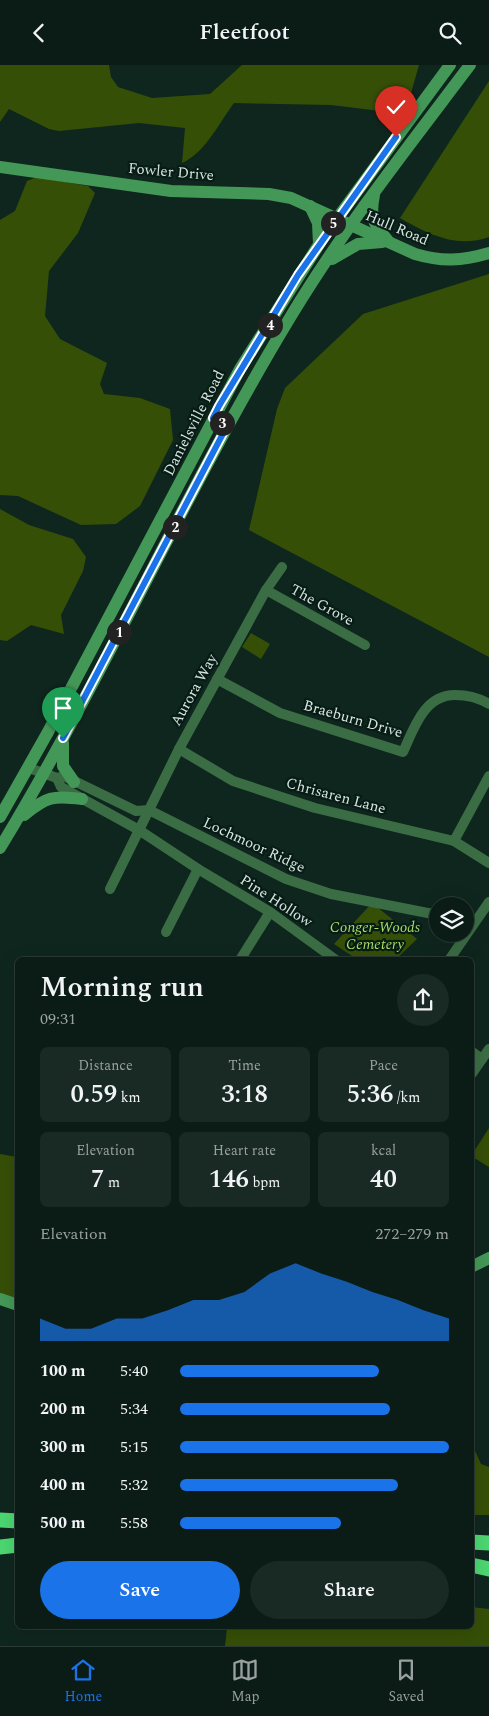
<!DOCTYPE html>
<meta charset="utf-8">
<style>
:root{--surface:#0b1c16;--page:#192923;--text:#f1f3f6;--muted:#9aa1a1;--line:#2b3a35;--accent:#1a73e8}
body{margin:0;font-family:Spectral,serif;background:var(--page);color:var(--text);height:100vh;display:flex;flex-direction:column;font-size:19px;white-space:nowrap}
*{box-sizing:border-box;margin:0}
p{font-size:16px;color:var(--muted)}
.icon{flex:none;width:28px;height:28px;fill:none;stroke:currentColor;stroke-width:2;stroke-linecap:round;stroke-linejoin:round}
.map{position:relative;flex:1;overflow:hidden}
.sheet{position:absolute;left:15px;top:892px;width:459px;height:672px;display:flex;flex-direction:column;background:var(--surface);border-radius:8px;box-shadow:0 5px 20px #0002,0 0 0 1px var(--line)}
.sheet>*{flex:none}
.buttons{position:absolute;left:429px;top:832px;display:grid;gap:10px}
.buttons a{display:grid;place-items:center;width:45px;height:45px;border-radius:50%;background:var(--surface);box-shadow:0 5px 20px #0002,0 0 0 1px var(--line);font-size:25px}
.pin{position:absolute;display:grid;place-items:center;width:42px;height:42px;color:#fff;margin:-51px -21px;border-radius:50% 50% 50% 0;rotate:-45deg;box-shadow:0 0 5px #0007}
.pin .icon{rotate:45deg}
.km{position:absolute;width:25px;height:25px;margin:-12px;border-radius:50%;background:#222;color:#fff;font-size:14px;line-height:25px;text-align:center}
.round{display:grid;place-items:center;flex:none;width:52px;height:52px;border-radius:26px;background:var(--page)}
.headline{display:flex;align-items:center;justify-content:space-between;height:85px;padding:0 25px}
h1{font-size:28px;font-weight:600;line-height:38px}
.metrics{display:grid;grid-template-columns:repeat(3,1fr);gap:8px;height:85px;padding:5px 25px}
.metrics div{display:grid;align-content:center;border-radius:8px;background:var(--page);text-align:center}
.metrics b{font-size:25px;font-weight:600}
.metrics small{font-size:14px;font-weight:400}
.metrics p{font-size:14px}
.chart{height:140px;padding:10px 25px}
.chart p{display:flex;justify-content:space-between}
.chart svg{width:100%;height:90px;margin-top:5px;fill:var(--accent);opacity:.7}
.cta{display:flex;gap:10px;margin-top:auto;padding:10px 25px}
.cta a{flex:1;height:58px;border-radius:30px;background:var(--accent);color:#fff;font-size:20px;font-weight:600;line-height:58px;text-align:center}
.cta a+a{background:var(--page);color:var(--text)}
ul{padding:0 25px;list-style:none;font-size:16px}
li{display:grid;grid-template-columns:80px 60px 1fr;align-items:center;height:38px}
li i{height:12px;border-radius:6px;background:var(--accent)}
header{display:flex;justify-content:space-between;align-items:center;height:65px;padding:0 25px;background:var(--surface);font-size:22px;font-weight:600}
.tab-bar{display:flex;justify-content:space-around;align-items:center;height:70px;border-top:1px solid var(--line);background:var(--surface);font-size:14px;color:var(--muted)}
.tab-bar a{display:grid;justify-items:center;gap:2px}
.tab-bar .on{color:var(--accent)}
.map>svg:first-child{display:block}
.green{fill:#364f07}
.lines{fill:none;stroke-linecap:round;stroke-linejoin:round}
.street{stroke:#3b6d45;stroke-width:10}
.secondary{stroke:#449857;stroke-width:12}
.highway{stroke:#4cd771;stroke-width:15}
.route-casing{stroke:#fff;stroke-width:10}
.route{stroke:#1a73e8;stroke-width:6}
.labels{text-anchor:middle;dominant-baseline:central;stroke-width:4.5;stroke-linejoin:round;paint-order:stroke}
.street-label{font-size:15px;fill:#d7e4df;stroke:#061c15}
.park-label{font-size:15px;font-style:italic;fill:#a9db66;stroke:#061c15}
</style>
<header><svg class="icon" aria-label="back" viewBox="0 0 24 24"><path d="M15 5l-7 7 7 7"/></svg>Fleetfoot<svg class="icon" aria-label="search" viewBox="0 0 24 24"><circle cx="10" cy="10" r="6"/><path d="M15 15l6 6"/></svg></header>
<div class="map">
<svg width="489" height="1581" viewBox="0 0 489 1581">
<rect width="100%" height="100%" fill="#0f261e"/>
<g class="green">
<path d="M0 0H109L111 12 118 22 152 33 210 29 242 0H419L405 49 331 40 234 38C219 58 205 88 182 98L185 63 139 58 59 66 49 64 9 44 0 57Z"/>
<path d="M489 16V172C457 184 428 169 400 153Z"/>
<path d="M37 112 88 121 95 128 78 168 49 206 45 251 60 274 107 298 100 319 104 329 140 333 170 344 173 375 140 441 116 459 81 460 18 431 0 430V155L15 146 27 116Z"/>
<path d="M489 209V592L249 465 277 344 285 323 363 249Z"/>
<path d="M0 444 29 460 73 474 86 492 83 506 61 550 64 569 31 560 7 576 0 575Z"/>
<path d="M251 568 270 579 261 594 242 582Z"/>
<path d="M372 838 417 874 395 895H358L334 879Z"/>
<path d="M489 1063V1102L471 1091Z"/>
<path d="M0 1089 17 1092V1235L0 1229Z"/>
<path d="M471 1377 481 1399 489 1402V1450H471Z"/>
<path d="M471 1542 489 1544V1581H225L227 1563 471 1562Z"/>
</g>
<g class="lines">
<g class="street">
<path d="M266 525 365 580"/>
<path d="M217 614 280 648 403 687C414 663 424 630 455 630 467 630 479 633 489 639"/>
<path d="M179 684 233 716 315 743 454 776 489 798"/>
<path d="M29 703 57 713 64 711 136 746 149 745 286 814 331 829 438 850"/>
<path d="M57 713 61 722 139 765 198 804 270 847 336 895"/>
<path d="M454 776 489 711"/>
<path d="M110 824 179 684 266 525 282 502"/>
<path d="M166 867 198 804"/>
<path d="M240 895 270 847"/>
<path d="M449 895 489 837"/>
<path d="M471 986 482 994"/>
<path d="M471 1010 489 984"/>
</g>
<g class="secondary">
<path d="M0 102 171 126 269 129 291 133 415 189C442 197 462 196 489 188"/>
<path d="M374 130C369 154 374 159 389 177"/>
<path d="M310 141 318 158 319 179"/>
<path d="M332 194 358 179 382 177"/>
<path d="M63 678V701L74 717"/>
<path d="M24 750C46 732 53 730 82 734"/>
<path d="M0 752 48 667 240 304 325 170 450 0"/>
<path d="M0 783C105 610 186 424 291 251 344 163 408 82 470 0"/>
<path d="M471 1202 489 1193"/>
<path d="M0 1234 18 1240"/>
</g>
<g class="highway">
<path d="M0 1455 18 1456"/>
<path d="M471 1477 489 1478"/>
<path d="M0 1482 18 1480"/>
<path d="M471 1500 489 1504"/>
</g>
</g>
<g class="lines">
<defs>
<path id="route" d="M63 673 227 361 213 353 219 341 298 210 396 72"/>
</defs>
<use href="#route" class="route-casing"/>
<use href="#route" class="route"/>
</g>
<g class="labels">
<g class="street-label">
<text transform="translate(171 107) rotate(5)">Fowler Drive</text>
<text transform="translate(397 163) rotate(23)">Hull Road</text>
<text transform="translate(194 358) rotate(-63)">Danielsville Road</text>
<text transform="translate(322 540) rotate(29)">The Grove</text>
<text transform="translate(194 625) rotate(-61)">Aurora Way</text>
<text transform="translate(353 654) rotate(16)">Braeburn Drive</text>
<text transform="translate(336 731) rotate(15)">Chrisaren Lane</text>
<text transform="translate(254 780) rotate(25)">Lochmoor Ridge</text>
<text transform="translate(276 836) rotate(33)">Pine Hollow</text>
</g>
<g class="park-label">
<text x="375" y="862">Conger-Woods<tspan x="375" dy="17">Cemetery</tspan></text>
</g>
</g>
</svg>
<div class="buttons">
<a><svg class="icon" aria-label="layers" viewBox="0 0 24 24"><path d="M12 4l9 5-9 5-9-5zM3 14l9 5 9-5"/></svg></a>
</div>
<div class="pin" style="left:63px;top:673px;background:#1e9e55"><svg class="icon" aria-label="arrive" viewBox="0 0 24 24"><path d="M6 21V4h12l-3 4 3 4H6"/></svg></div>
<div class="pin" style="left:396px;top:72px;background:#d93025"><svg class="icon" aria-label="check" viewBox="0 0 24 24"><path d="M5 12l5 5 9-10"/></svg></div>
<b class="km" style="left:119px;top:567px">1</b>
<b class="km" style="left:175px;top:462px">2</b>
<b class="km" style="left:222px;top:358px">3</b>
<b class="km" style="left:270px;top:260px">4</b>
<b class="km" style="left:333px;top:158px">5</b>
<section class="sheet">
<div class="headline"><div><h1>Morning run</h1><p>09:31</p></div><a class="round"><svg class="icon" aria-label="share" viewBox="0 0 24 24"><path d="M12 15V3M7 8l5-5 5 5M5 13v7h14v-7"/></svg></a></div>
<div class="metrics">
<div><p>Distance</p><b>0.59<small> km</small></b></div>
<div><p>Time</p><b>3:18</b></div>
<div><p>Pace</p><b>5:36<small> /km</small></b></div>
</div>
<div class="metrics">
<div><p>Elevation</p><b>7<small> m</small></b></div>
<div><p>Heart rate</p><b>146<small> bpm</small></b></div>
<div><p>kcal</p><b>40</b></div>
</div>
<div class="chart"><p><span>Elevation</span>272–279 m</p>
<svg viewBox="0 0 160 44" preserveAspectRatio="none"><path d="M0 44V33L10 38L20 38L30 33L40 33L50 29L60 24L70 24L80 20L90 11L100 6L110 11L120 15L130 20L140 24L150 29L160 33V44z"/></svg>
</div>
<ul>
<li><b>100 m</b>5:40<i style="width:74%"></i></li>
<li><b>200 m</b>5:34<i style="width:78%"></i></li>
<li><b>300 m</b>5:15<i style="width:100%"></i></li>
<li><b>400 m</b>5:32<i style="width:81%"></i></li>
<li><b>500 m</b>5:58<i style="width:60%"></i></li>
</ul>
<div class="cta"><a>Save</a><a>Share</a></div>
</section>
</div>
<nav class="tab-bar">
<a class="on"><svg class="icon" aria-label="home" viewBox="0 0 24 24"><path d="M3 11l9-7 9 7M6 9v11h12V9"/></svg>Home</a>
<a><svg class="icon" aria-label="map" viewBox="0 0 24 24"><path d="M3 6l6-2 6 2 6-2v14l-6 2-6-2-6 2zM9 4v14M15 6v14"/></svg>Map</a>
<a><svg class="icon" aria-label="saved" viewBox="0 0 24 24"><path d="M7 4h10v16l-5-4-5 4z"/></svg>Saved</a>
</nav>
